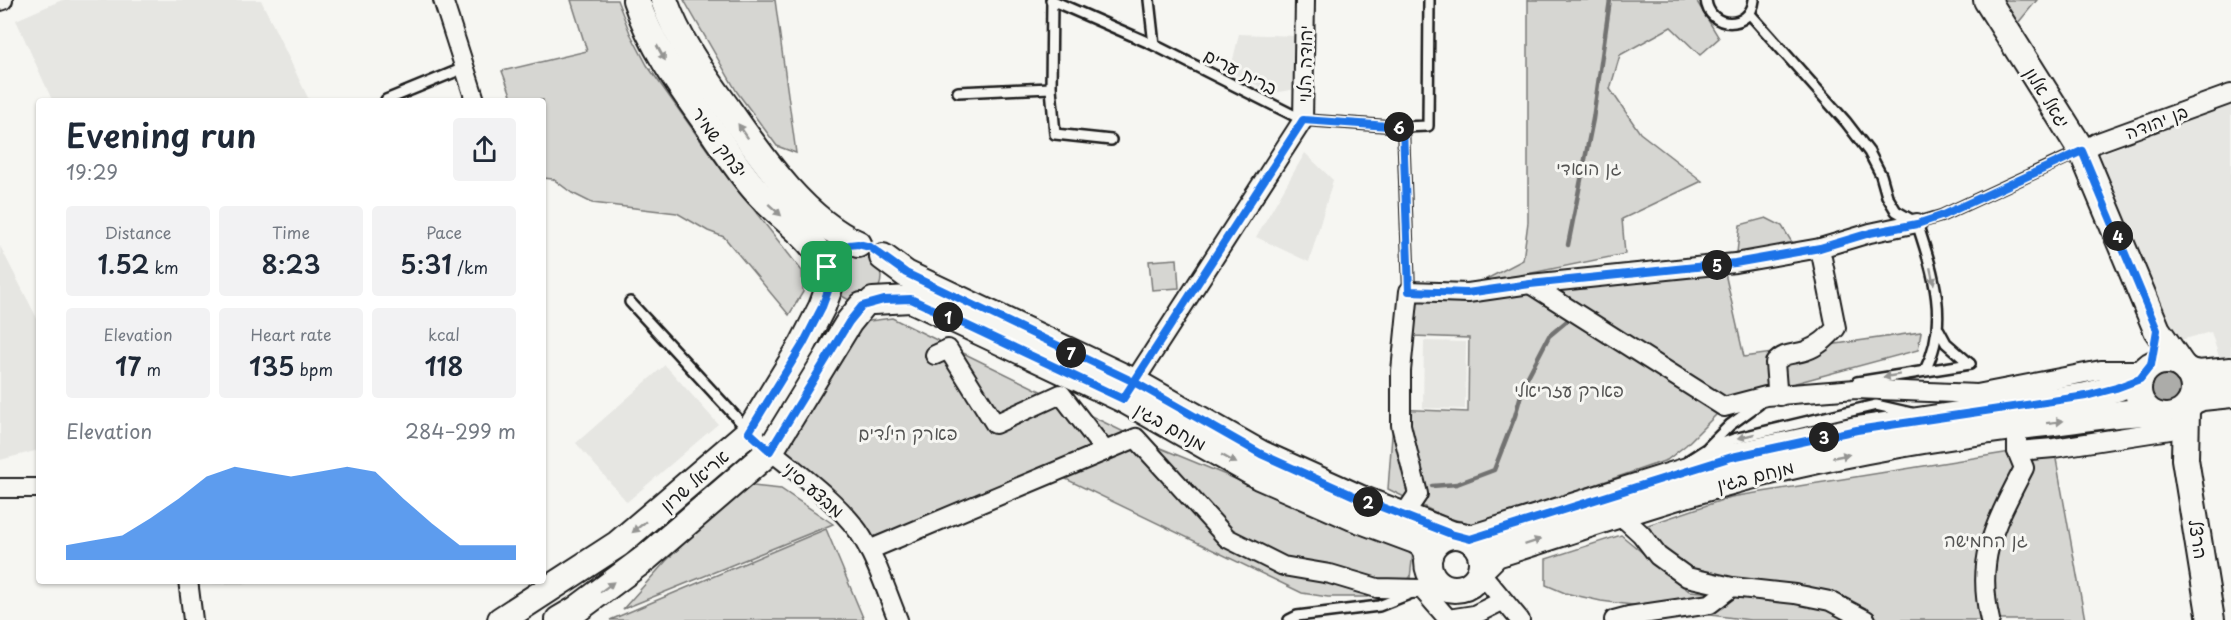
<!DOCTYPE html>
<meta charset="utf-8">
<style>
:root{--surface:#fff;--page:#f2f2f3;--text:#1f2937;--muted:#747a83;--accent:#1a73e8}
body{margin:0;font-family:"Playpen Sans","Playpen Sans Hebrew",sans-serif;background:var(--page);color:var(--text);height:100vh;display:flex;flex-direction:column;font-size:22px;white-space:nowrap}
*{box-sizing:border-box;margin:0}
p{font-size:20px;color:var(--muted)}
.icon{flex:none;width:33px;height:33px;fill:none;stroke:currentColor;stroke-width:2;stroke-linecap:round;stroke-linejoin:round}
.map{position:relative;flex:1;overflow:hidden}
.sheet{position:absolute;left:36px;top:98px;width:510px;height:486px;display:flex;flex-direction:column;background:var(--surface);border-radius:6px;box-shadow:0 2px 4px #0004}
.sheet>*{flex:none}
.pin{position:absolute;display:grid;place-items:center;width:51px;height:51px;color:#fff;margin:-26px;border-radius:12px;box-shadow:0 3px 9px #0006}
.km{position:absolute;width:30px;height:30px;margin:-15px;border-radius:50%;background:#222;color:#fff;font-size:16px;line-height:30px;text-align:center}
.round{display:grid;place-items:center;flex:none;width:63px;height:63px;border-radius:6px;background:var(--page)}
.summary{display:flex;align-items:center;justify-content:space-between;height:102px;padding:0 30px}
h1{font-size:33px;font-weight:600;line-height:45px}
.figures{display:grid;grid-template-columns:repeat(3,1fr);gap:9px;height:102px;padding:6px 30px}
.figures div{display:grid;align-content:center;border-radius:6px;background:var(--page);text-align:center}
.figures b{font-size:26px;font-weight:600}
.figures small{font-size:16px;font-weight:400}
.figures p{font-size:16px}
.chart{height:168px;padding:12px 30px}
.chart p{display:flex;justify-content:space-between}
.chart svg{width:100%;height:108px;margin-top:6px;fill:var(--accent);opacity:.7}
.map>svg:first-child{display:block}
.built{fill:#e6e6e2}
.green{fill:#d6d6d2;stroke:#797977;stroke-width:1.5}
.water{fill:#acaca9;stroke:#727271;stroke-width:1.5}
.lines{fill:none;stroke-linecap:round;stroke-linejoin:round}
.stream{stroke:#727271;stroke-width:4.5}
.lane-casing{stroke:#1c1c1c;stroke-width:14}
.street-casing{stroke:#1c1c1c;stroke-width:22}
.secondary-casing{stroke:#1c1c1c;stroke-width:30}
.lane{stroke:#f6f6f2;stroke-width:9}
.street{stroke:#f6f6f2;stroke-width:18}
.secondary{stroke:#f6f6f2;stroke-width:26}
.oneway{fill:#949492}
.route-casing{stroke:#fff;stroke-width:12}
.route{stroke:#1a73e8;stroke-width:8}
.labels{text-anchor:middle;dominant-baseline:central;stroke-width:6;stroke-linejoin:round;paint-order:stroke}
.street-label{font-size:18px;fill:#1c1c1c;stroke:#f6f6f2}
.park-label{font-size:18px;fill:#545453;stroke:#f6f6f2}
</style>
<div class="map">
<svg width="2231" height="620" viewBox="0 0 2231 620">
<rect width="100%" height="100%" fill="#f6f6f2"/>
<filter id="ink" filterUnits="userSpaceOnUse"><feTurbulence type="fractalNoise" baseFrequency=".0167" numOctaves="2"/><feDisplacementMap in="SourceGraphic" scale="12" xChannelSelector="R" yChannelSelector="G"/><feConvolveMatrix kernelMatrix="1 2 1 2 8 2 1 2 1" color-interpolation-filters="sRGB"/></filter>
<g filter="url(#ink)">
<g class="built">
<path d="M62 0H261L309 100H52L16 20Z"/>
<path d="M1239 34 1296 36V89L1273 93 1230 72Z"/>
<path d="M2231 102V362L2221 363 2211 332 2173 342 2147 273 2099 155Z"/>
<path d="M1305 153 1333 180 1309 262 1256 237Z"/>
<path d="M0 246 39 322V450L0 460Z"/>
<path d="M1424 341 1466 342 1465 409 1423 408Z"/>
<path d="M665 365 718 424 627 502 576 443Z"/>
<path d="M211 581V580L304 581 301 583 211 584Z"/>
</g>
<g class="green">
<path d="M571 0H617L630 33 647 65 713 158 802 271 803 292 789 315 724 237 708 231 677 213 592 203 572 193 553 179 543 178V100H513L502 71 587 51Z"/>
<path d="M684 0H775L796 153 777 146 737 92Z"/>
<path d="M1528 0H1696L1719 38 1700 55 1671 27 1620 55 1610 89 1640 133 1702 181 1622 219 1625 254 1477 284 1523 260 1528 222Z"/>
<path d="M2002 0H2037L2018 23Z"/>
<path d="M1766 218 1782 226 1793 244 1737 253 1740 225Z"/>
<circle cx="857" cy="277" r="24"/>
<path d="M1177 259 1179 288 1152 290 1149 261Z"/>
<path d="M1725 273 1744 357 1921 332 1918 350 1777 388 1724 407 1686 445 1667 460 1478 525 1447 518 1388 489 1394 409 1468 412 1469 338 1413 336 1418 297H1489Z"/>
<path d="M892 318 1136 438 1413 552 1410 578 1367 597H1328L1302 593 1064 478 878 553 784 451 862 322Z"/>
<circle cx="2164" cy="390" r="22"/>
<path d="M2054 448 2085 620H1881L1808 586 1722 582 1692 572 1658 550 1645 526 1731 497 2017 451Z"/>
<path d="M744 485 781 489 833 524 623 609 666 561Z"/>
<path d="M826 529 864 620H610Z"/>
<path d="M1621 535 1689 591 1796 599 1836 609 1856 620H1750L1601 601 1565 593 1546 585V559Z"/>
</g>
<circle class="water" cx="2164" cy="390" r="16"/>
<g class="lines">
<g class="stream">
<path d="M1568 245 1593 119 1610 0"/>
<path d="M1432 486 1457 484 1494 470 1515 416 1524 384 1549 336 1573 316"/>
</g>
<defs>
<g id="lane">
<path d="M1051 0 1154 45 1303 120 1403 127 1428 126 1429 0"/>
<path d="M1052 0 1051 88 1055 134 1111 140"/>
<path d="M1149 0 1154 45"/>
<path d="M1706 0C1709 30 1751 30 1754 0"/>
<path d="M1750 14 1846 122 1869 152 1881 175 1887 196 1896 211 1915 222"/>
<path d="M958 92 1051 88"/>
<path d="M386 100 464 68"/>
<path d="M1403 127 1409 291"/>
<path d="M1917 223 1941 216 2079 152"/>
<path d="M1917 223C1933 272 1950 322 1925 370"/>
<path d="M630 302 748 430"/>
<path d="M1939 330 1946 343 1970 364"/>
<path d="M1857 382 1970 364"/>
<path d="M1708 447 1730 425 1759 404"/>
<path d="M1689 460 1706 449 1734 439 1876 405 1911 413"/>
<path d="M1422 589 1429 567"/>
<path d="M1289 620 1297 616 1379 606 1422 589 1448 587"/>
</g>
<g id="street">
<path d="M443 0 475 100"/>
<path d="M0 1 3 0"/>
<path d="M2082 151 2096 143 2231 94"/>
<path d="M1530 284 1724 407 1766 396 1856 389 1977 394 2101 370H2145"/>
<path d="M935 355 948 349 995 424 1061 394 1105 451"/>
<path d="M1128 391 1303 120 1305 0"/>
<path d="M1780 396 1777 388 1775 363C1785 352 1792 355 1805 351 1819 346 1827 338 1836 328L1820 248"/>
<path d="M749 432C783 463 832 495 858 531 876 557 886 591 898 620"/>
<path d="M2017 451 2054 448 2170 430"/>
<path d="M0 488H39"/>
<path d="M1618 513 1641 534 1658 556 1687 577 1732 587"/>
<path d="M1403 516 1418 494 1401 425V371L1409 291 1468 293 1530 284 1735 263 1820 248 1870 233 1917 223"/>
<path d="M869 550 1136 438 1227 538 1283 566 1330 574 1377 588 1422 589 1448 619 1474 615 1502 601"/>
<path d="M1480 572 1520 620"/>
<path d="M188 580 193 620"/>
<path d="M1614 620 1629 616 1710 604 1732 587 1795 594 1830 601 1866 620"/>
<path d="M1990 620C1975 557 1996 523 2024 468L2017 451V427"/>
</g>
<g id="secondary">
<path d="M636 0C653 51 687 95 717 138 731 158 745 180 762 197 784 220 813 238 827 267"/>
<path d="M664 0C678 41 704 76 729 111 762 158 804 220 858 244"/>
<path d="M1987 0 2082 151 2157 330 2182 366"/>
<path d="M883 257 906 274 1134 382 1261 454 1361 499 1451 534"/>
<path d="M873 301 911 299 1123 399 1259 476 1353 517 1415 540 1422 544 1429 556"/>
<circle cx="2166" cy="389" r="28"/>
<path d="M2187 371 2198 374 2231 371"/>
<path d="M2192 401 2202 397 2231 394"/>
<path d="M2186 411 2185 459 2211 620"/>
<circle cx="1455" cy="562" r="27"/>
<path d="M1470 539 1732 457 1857 430 2086 396 2117 388 2140 379"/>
<path d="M1482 568 1496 554C1567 532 1637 507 1709 487 1815 457 1926 437 2036 424 2074 420 2110 413 2149 412"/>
<path d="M501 620 618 544 749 432 803 344 822 307 829 288"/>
<path d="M559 620 576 610 647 557 770 451 849 322 862 306"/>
</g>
</defs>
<use href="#lane" class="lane-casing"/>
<use href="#street" class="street-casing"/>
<use href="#secondary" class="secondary-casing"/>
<use href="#lane" class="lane"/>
<use href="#street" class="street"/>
<use href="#secondary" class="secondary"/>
</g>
<defs><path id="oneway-solid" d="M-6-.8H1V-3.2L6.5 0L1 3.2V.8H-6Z" transform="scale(1.5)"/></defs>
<g class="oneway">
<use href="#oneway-solid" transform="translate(661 53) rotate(61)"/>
<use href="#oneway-solid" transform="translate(743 131) rotate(-125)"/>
<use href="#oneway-solid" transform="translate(775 210) rotate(42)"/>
<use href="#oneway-solid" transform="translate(1932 276) rotate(78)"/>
<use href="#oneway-solid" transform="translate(1891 376) rotate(170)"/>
<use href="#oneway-solid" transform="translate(2055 422) rotate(-7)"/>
<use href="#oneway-solid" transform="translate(1746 436) rotate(167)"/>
<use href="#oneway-solid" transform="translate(1841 456) rotate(-11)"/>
<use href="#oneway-solid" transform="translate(1229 459) rotate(29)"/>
<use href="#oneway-solid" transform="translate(639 527) rotate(141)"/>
<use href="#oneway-solid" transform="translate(1533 542) rotate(-19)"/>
<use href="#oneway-solid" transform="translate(607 587) rotate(-37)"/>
</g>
</g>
<g class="lines" filter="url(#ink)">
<defs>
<path id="route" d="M827 267 826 277 829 288 822 307 803 344 749 432 770 451 849 322 862 306 884 300 911 299 1123 399 1134 382 1261 454 1361 499 1451 534 1470 539 1732 457 1857 430 2086 396 2116 388 2140 379 2151 365 2157 330 2082 151 1941 216 1917 224 1870 233 1820 248 1735 263 1530 284 1467 293 1409 291 1403 127 1303 120 1134 382 906 273 870 247 858 244 849 245 835 253 827 267"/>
</defs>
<use href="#route" class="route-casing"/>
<use href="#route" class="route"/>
</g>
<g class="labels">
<g class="street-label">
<text transform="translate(1304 64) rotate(-89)">יהודה הלוי</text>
<text transform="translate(1241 71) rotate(27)">ברית ערים</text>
<text transform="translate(2048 97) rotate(58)">יגאל אלון</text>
<text transform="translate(2156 121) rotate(-21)">בן יהודה</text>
<text transform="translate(720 142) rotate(55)">יצחק שמיר</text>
<text transform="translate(1171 426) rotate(29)">מנחם בגין</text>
<text transform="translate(1755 475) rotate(-14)">מנחם בגין</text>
<text transform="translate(694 480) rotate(-41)">אריאל שרון</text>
<text transform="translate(814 489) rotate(41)">מבצע סיני</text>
<text transform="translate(2199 539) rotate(81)">הרצל</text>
</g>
<g class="park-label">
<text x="1589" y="167">גן הואדי</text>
<text x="1569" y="389">פארק עזריאלי</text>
<text x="908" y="432">פארק הילדים</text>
<text x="1986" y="539">גן החמישה</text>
</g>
</g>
</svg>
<div class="pin" style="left:827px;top:267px;background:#1e9e55"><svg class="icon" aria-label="arrive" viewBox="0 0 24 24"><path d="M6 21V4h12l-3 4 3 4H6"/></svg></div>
<b class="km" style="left:948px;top:317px">1</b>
<b class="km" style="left:1368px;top:502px">2</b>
<b class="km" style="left:1824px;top:437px">3</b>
<b class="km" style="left:2118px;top:236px">4</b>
<b class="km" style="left:1717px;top:265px">5</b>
<b class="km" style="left:1399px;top:127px">6</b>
<b class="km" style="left:1071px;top:353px">7</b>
<section class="sheet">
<div class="summary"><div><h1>Evening run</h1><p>19:29</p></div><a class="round"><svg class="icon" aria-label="share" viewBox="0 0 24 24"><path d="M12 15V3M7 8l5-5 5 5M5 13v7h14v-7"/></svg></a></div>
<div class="figures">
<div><p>Distance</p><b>1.52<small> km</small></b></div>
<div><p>Time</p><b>8:23</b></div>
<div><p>Pace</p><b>5:31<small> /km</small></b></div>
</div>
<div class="figures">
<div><p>Elevation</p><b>17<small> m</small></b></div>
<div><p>Heart rate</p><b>135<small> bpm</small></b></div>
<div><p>kcal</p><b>118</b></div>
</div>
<div class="chart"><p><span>Elevation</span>284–299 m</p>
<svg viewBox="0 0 160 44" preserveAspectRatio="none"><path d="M0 44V38L10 36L20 34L30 27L40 19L50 10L60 6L70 8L80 10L90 8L100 6L110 8L120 19L130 29L140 38L150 38L160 38V44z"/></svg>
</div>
</section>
</div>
